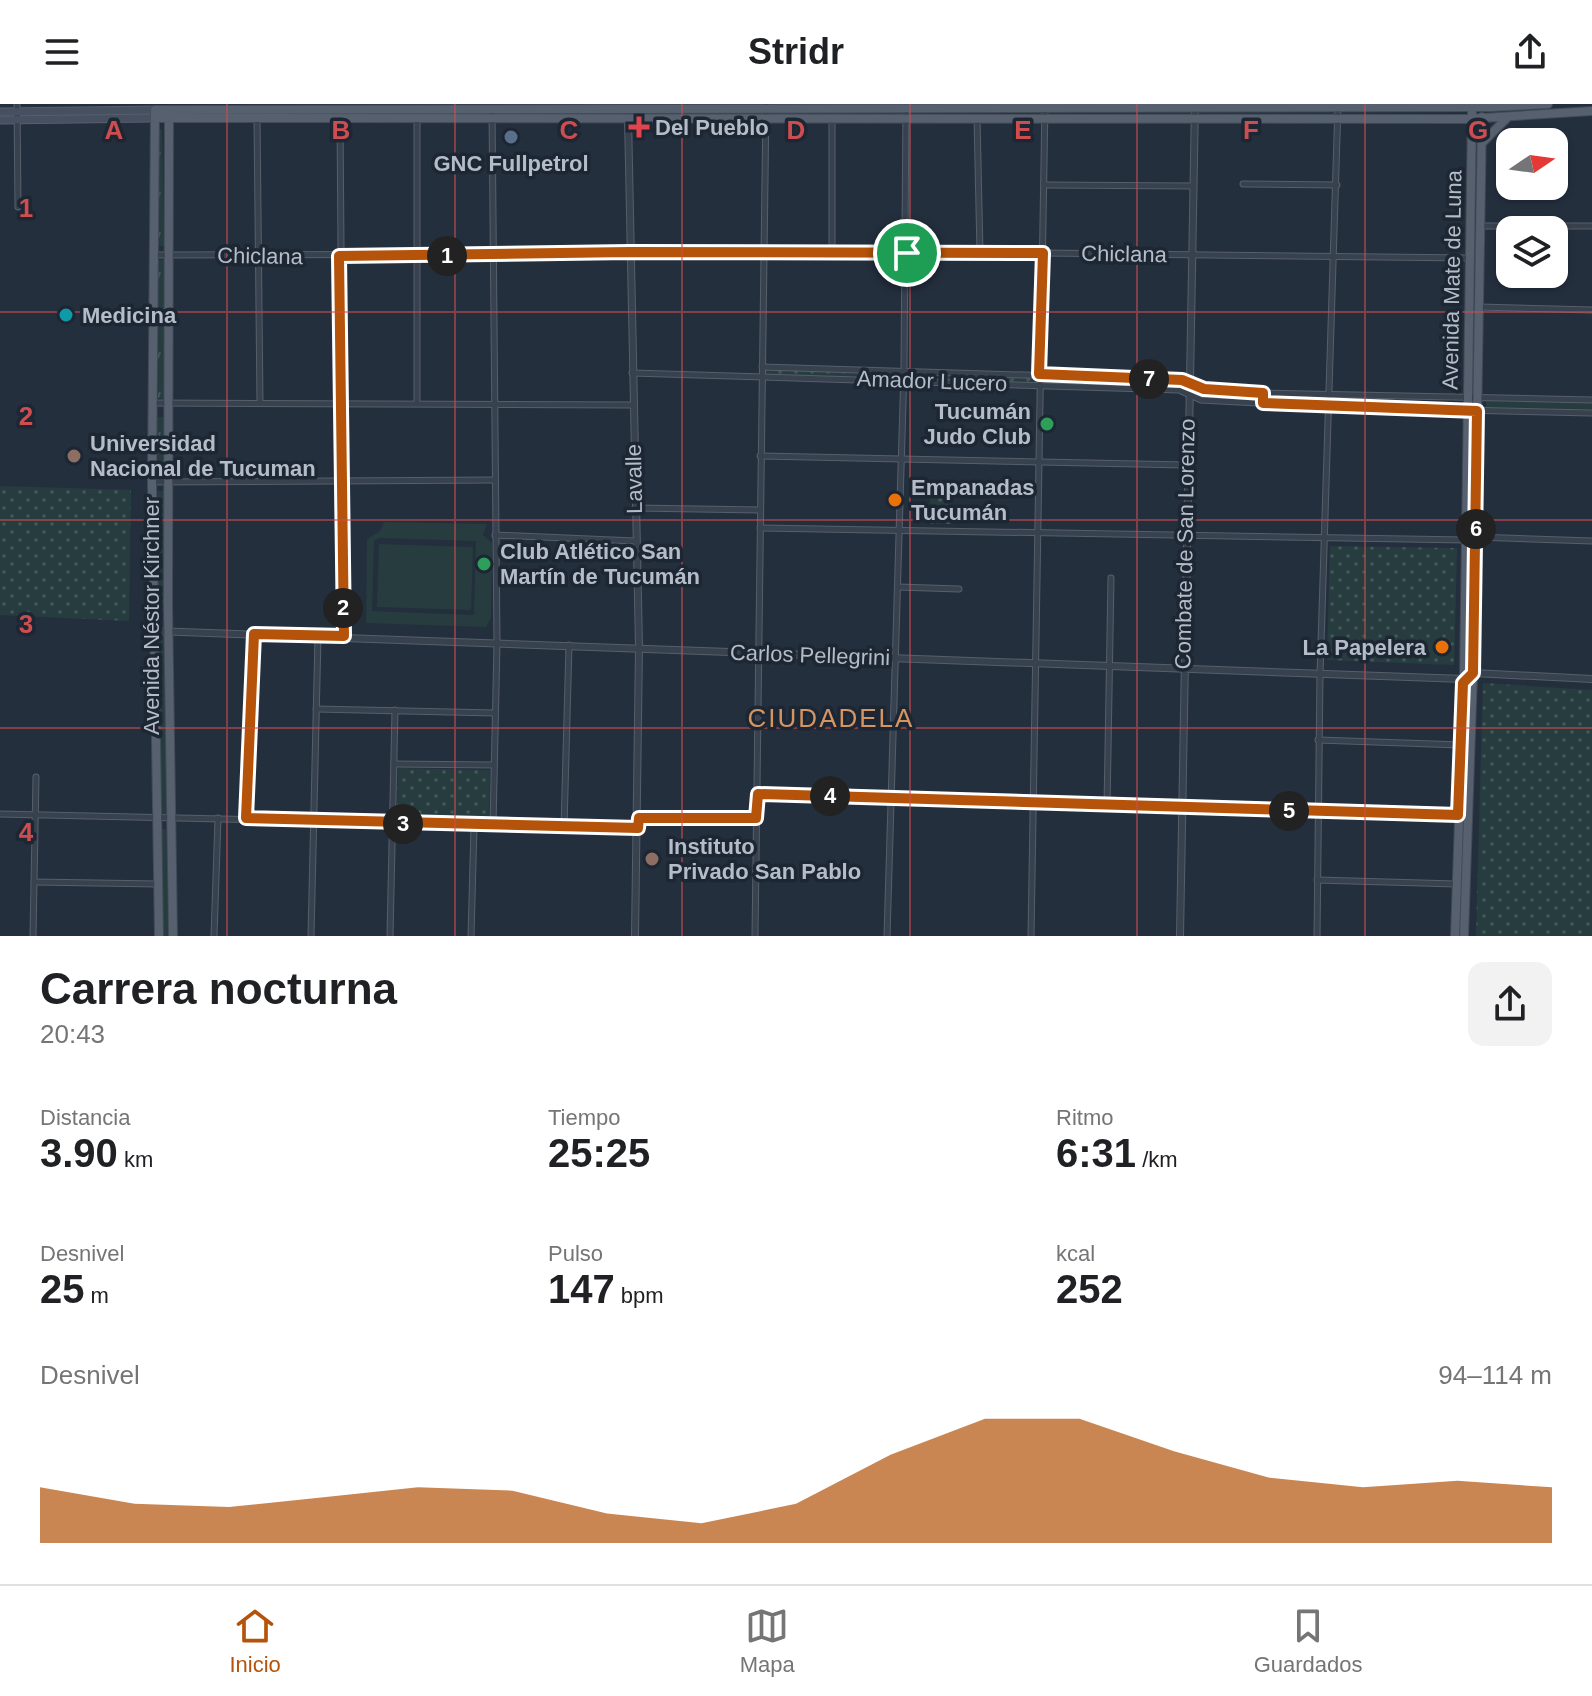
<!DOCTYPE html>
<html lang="es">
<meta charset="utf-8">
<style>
:root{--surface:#fff;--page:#f2f2f2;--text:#202124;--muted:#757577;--line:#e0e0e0;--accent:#b45309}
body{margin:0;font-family:Helvetica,sans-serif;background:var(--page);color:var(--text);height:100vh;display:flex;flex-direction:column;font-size:30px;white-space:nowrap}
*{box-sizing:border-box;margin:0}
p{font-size:26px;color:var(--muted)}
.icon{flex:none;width:44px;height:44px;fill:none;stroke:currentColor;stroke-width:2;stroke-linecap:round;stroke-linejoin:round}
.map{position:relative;height:832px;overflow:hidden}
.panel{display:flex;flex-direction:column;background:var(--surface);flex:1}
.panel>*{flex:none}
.needle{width:52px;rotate:77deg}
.controls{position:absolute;left:1496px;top:24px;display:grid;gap:16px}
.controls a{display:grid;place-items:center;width:72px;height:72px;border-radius:16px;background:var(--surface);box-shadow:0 2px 6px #0004;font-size:40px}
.pin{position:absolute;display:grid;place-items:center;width:68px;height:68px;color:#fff;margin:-34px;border:4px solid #fff;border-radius:50%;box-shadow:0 2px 8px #0007}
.km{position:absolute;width:40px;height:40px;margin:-20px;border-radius:50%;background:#222;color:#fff;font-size:22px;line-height:40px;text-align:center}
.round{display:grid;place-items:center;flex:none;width:84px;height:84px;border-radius:16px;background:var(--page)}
.head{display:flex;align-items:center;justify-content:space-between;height:136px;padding:0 40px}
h1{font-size:44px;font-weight:700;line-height:60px}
.metrics{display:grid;grid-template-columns:repeat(3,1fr);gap:12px;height:136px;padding:8px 40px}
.metrics div{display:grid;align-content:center}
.metrics b{font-size:40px;font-weight:700}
.metrics small{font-size:22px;font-weight:400}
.metrics p{font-size:22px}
.chart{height:224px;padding:16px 40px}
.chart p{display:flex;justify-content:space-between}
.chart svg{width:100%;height:144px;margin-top:8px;fill:var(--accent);opacity:.7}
header{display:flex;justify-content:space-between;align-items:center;height:104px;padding:0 40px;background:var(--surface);font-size:36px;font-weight:700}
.tabs{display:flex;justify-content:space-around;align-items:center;height:112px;border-top:2px solid var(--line);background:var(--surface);font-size:22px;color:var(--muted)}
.tabs a{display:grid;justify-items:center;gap:4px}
.tabs .selected{color:var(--accent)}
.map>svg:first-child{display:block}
.grass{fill:url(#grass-tufts)}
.park{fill:url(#park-dots)}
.pitch{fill:#263c3f;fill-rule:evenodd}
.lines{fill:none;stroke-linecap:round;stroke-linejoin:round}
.minor-casing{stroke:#565f6c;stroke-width:7}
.tertiary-casing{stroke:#565f6c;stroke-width:8}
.secondary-casing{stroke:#565f6c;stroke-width:9}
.primary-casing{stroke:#414a57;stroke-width:10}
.minor{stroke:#38414e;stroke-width:5}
.tertiary{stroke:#38414e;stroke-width:6}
.secondary{stroke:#465061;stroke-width:7}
.primary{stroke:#56606e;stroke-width:8}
.route-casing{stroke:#fff;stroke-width:16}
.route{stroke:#b45309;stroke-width:10}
.grid{fill:none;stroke:#ce4d50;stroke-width:2;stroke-opacity:0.55}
.health-dot{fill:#e0444e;stroke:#1d2633;stroke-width:3}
.service-dot{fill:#5c6f8a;stroke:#1d2633;stroke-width:3}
.culture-dot{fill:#0f9aa8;stroke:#1d2633;stroke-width:3}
.leisure-dot{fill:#2e9e5b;stroke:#1d2633;stroke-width:3}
.education-dot{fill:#8d6e63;stroke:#1d2633;stroke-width:3}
.food-dot{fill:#e8710a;stroke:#1d2633;stroke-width:3}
.labels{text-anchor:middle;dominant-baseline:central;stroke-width:7;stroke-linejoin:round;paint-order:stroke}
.poi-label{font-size:22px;font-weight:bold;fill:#b4bcc9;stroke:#1d2633;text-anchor:start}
.street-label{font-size:22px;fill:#b4bcc9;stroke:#1d2633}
.quarter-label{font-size:26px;letter-spacing:2px;fill:#d59563;stroke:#1d2633}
.grid-label{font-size:26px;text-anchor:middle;font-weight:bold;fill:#ce4d50;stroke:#1d2633;stroke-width:7;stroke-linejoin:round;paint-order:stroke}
</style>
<header><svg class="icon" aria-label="menu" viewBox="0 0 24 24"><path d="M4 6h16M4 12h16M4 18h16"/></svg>Stridr<svg class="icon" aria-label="share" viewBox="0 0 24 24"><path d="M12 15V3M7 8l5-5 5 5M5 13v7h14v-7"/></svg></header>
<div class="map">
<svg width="1592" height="832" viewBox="0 0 1592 832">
<defs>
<pattern id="grass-tufts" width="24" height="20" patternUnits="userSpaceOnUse" patternTransform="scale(2)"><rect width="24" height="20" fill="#263c3f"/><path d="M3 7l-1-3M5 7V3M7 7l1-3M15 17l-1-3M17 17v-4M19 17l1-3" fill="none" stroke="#435659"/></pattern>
<pattern id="park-dots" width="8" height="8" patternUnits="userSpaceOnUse" patternTransform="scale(2)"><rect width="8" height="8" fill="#263c3f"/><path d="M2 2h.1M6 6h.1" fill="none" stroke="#435659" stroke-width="1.8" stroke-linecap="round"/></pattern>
</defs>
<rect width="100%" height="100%" fill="#242f3e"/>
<g class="grass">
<path d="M162 25 164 142H158L157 26Z"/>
<path d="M158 156H165V295L158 294Z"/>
<path d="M1486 297 1592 299V305L1486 304Z"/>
<path d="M157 313H165L164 370H157Z"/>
<path d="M157 387H165V505L158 506Z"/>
<path d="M164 531 168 710H159V532Z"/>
<path d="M159 725H166L168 832H161Z"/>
</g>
<g class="park">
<path d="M765 266 901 268V274L765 270Z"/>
<path d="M907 268 1037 273 1036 278 906 274Z"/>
<path d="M1043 273 1185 279V285L1042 278Z"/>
<path d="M0 382 131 386 129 517 0 511Z"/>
<path d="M930 389H951L952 420H930Z"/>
<path d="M1330 442 1457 444 1454 561 1327 556Z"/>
<path d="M1483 579 1592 586V832H1476Z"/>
<path d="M398 664 490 666 489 716 397 713Z"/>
</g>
<g class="pitch">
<path d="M384 418 487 420 483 431 492 439 491 513 486 523 366 519 367 435 380 427ZM379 434 476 437 474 511 372 507 374 437Z"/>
<path d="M379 440 473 443 471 506 377 503Z"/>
</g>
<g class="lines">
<defs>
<g id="minor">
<path d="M17 0 18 103"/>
<path d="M492 5 497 539 493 722"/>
<path d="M257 14 260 299"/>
<path d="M340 14 344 532"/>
<path d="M417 14V298"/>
<path d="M977 14 980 149"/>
<path d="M1243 80 1337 81"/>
<path d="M1045 81 1193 82"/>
<path d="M1481 122H1592"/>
<path d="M832 150V15"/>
<path d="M154 151 1043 149 1470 154"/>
<path d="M1479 203 1592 206"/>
<path d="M762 263 1182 276 1204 285 1263 289 1592 296"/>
<path d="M632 269 1179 286 1201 296 1330 303 1592 309"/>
<path d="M153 299 632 301"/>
<path d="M760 352 1186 361"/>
<path d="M152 378 494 376"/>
<path d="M635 404 760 406"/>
<path d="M760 424 1466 436"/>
<path d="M495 431 635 437"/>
<path d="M1475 433 1592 437"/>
<path d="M898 483 959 485"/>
<path d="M316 605 495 609"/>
<path d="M1318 636 1461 641"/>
<path d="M394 660 494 661"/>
<path d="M758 690 1458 711"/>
<path d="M1107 703 1111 474"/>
<path d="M0 710 637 724"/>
<path d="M246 714 254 530"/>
<path d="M639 714H756"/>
<path d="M564 723 569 541"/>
<path d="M1317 776 1456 780"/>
<path d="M34 778 158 780"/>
<path d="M33 832 36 673"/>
<path d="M214 832 218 714"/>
<path d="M311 832 318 532"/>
<path d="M390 832 395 606"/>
<path d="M471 832 474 722"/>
<path d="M755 832 766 0"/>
<path d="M887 832 904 265 906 0"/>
<path d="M1031 832 1045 0"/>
<path d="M1317 832 1320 571 1338 1"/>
</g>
<g id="tertiary">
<path d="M628 13 639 543 635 832"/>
<path d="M155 527 1464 575 1473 569 1592 575"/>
<path d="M1180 832 1195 0"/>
</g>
<g id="secondary">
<path d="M0 8 155 6"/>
<path d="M0 16 155 14"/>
</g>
<g id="primary">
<path d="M155 6 1492 3 1548 0"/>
<path d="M155 9 152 378 159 832"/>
<path d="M169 9 168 501 173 832"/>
<path d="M155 14 1467 15 1592 7"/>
<path d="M1482 39 1506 15"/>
<path d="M1455 832 1464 575 1472 9"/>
<path d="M1464 832 1473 569 1482 13"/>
</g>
</defs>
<use href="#minor" class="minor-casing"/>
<use href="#tertiary" class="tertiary-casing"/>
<use href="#secondary" class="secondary-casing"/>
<use href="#primary" class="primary-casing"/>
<use href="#minor" class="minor"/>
<use href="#tertiary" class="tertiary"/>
<use href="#secondary" class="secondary"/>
<use href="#primary" class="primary"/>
</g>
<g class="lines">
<defs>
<path id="route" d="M630 148 1043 149 1039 270 1182 276 1204 285 1263 289V299L1477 307 1473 569 1463 579 1458 711 758 690 756 714H639L638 724 246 714 254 530 344 532 339 152Z"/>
</defs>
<use href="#route" class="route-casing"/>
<use href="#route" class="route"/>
</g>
<path class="grid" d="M227 0V832M455 0V832M682 0V832M910 0V832M1137 0V832M1365 0V832M0 208H1592M0 416H1592M0 624H1592"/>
<path class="health-dot" d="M635 11h8v8h8v8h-8v8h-8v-8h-8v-8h8z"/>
<circle class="service-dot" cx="511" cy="33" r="8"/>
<circle class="culture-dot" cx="66" cy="211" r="8"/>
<g class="leisure-dot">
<circle cx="1047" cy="320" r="8"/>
<circle cx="484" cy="460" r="8"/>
</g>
<g class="education-dot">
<circle cx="74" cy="352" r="8"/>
<circle cx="652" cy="755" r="8"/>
</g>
<g class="food-dot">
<circle cx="895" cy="396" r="8"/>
<circle cx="1442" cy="543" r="8"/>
</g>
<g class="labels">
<g class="poi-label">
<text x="655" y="23">Del Pueblo</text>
<text x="511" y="59" text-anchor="middle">GNC Fullpetrol</text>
<text x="82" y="211">Medicina</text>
<text x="1031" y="307" text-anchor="end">Tucumán<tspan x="1031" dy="25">Judo Club</tspan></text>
<text x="90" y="339">Universidad<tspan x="90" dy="25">Nacional de Tucuman</tspan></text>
<text x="911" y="383">Empanadas<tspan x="911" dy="25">Tucumán</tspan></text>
<text x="500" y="447">Club Atlético San<tspan x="500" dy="25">Martín de Tucumán</tspan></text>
<text x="1426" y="543" text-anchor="end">La Papelera</text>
<text x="668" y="742">Instituto<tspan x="668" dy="25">Privado San Pablo</tspan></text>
</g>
<g class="street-label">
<text transform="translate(1124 150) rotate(1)">Chiclana</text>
<text transform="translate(260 152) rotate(1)">Chiclana</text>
<text transform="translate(1452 176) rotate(-89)">Avenida Mate de Luna</text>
<text transform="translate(932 277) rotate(2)">Amador Lucero</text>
<text transform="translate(634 375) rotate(-91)">Lavalle</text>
<text transform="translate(1185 440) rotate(-89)">Combate de San Lorenzo</text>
<text transform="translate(151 512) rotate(-90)">Avenida Néstor Kirchner</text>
<text transform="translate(810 551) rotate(2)">Carlos Pellegrini</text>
</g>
<g class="quarter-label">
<text x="831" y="614">CIUDADELA</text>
</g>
</g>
<g class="grid-label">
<text x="114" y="35">A</text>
<text x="341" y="35">B</text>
<text x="569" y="35">C</text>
<text x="796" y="35">D</text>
<text x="1023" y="35">E</text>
<text x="1251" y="35">F</text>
<text x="1478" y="35">G</text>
<text x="26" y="113">1</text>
<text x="26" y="321">2</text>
<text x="26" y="529">3</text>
<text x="26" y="737">4</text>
</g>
</svg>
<div class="controls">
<a><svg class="needle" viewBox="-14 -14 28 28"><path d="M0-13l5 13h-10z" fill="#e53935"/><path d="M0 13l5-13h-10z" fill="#757577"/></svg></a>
<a><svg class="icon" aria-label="layers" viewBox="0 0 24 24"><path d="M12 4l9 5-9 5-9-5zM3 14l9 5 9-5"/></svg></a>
</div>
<div class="pin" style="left:907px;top:149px;background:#1e9e55"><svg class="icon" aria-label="arrive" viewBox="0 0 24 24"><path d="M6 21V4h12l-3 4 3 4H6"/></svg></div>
<b class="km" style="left:447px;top:152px">1</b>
<b class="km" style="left:343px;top:504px">2</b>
<b class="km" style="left:403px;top:720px">3</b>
<b class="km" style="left:830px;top:692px">4</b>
<b class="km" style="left:1289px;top:707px">5</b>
<b class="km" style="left:1476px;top:425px">6</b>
<b class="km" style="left:1149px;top:275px">7</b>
</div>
<section class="panel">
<div class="head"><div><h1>Carrera nocturna</h1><p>20:43</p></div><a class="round"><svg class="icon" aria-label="share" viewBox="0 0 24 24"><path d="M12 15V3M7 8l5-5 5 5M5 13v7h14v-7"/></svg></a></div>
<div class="metrics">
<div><p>Distancia</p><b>3.90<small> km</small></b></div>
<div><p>Tiempo</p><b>25:25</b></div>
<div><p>Ritmo</p><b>6:31<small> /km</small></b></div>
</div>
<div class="metrics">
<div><p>Desnivel</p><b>25<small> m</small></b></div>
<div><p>Pulso</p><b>147<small> bpm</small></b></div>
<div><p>kcal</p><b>252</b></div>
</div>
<div class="chart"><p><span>Desnivel</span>94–114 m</p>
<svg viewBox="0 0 160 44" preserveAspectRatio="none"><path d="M0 44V27L10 32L20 33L30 30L40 27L50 28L60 35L70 38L80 32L90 17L100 6L110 6L120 16L130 24L140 27L150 25L160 27V44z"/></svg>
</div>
</section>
<nav class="tabs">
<a class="selected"><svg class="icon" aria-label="home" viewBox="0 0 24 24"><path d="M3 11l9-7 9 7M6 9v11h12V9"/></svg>Inicio</a>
<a><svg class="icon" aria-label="map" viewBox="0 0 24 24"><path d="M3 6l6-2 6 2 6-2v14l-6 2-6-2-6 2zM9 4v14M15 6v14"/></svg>Mapa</a>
<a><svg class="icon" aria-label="saved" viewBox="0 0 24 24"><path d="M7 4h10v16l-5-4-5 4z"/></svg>Guardados</a>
</nav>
